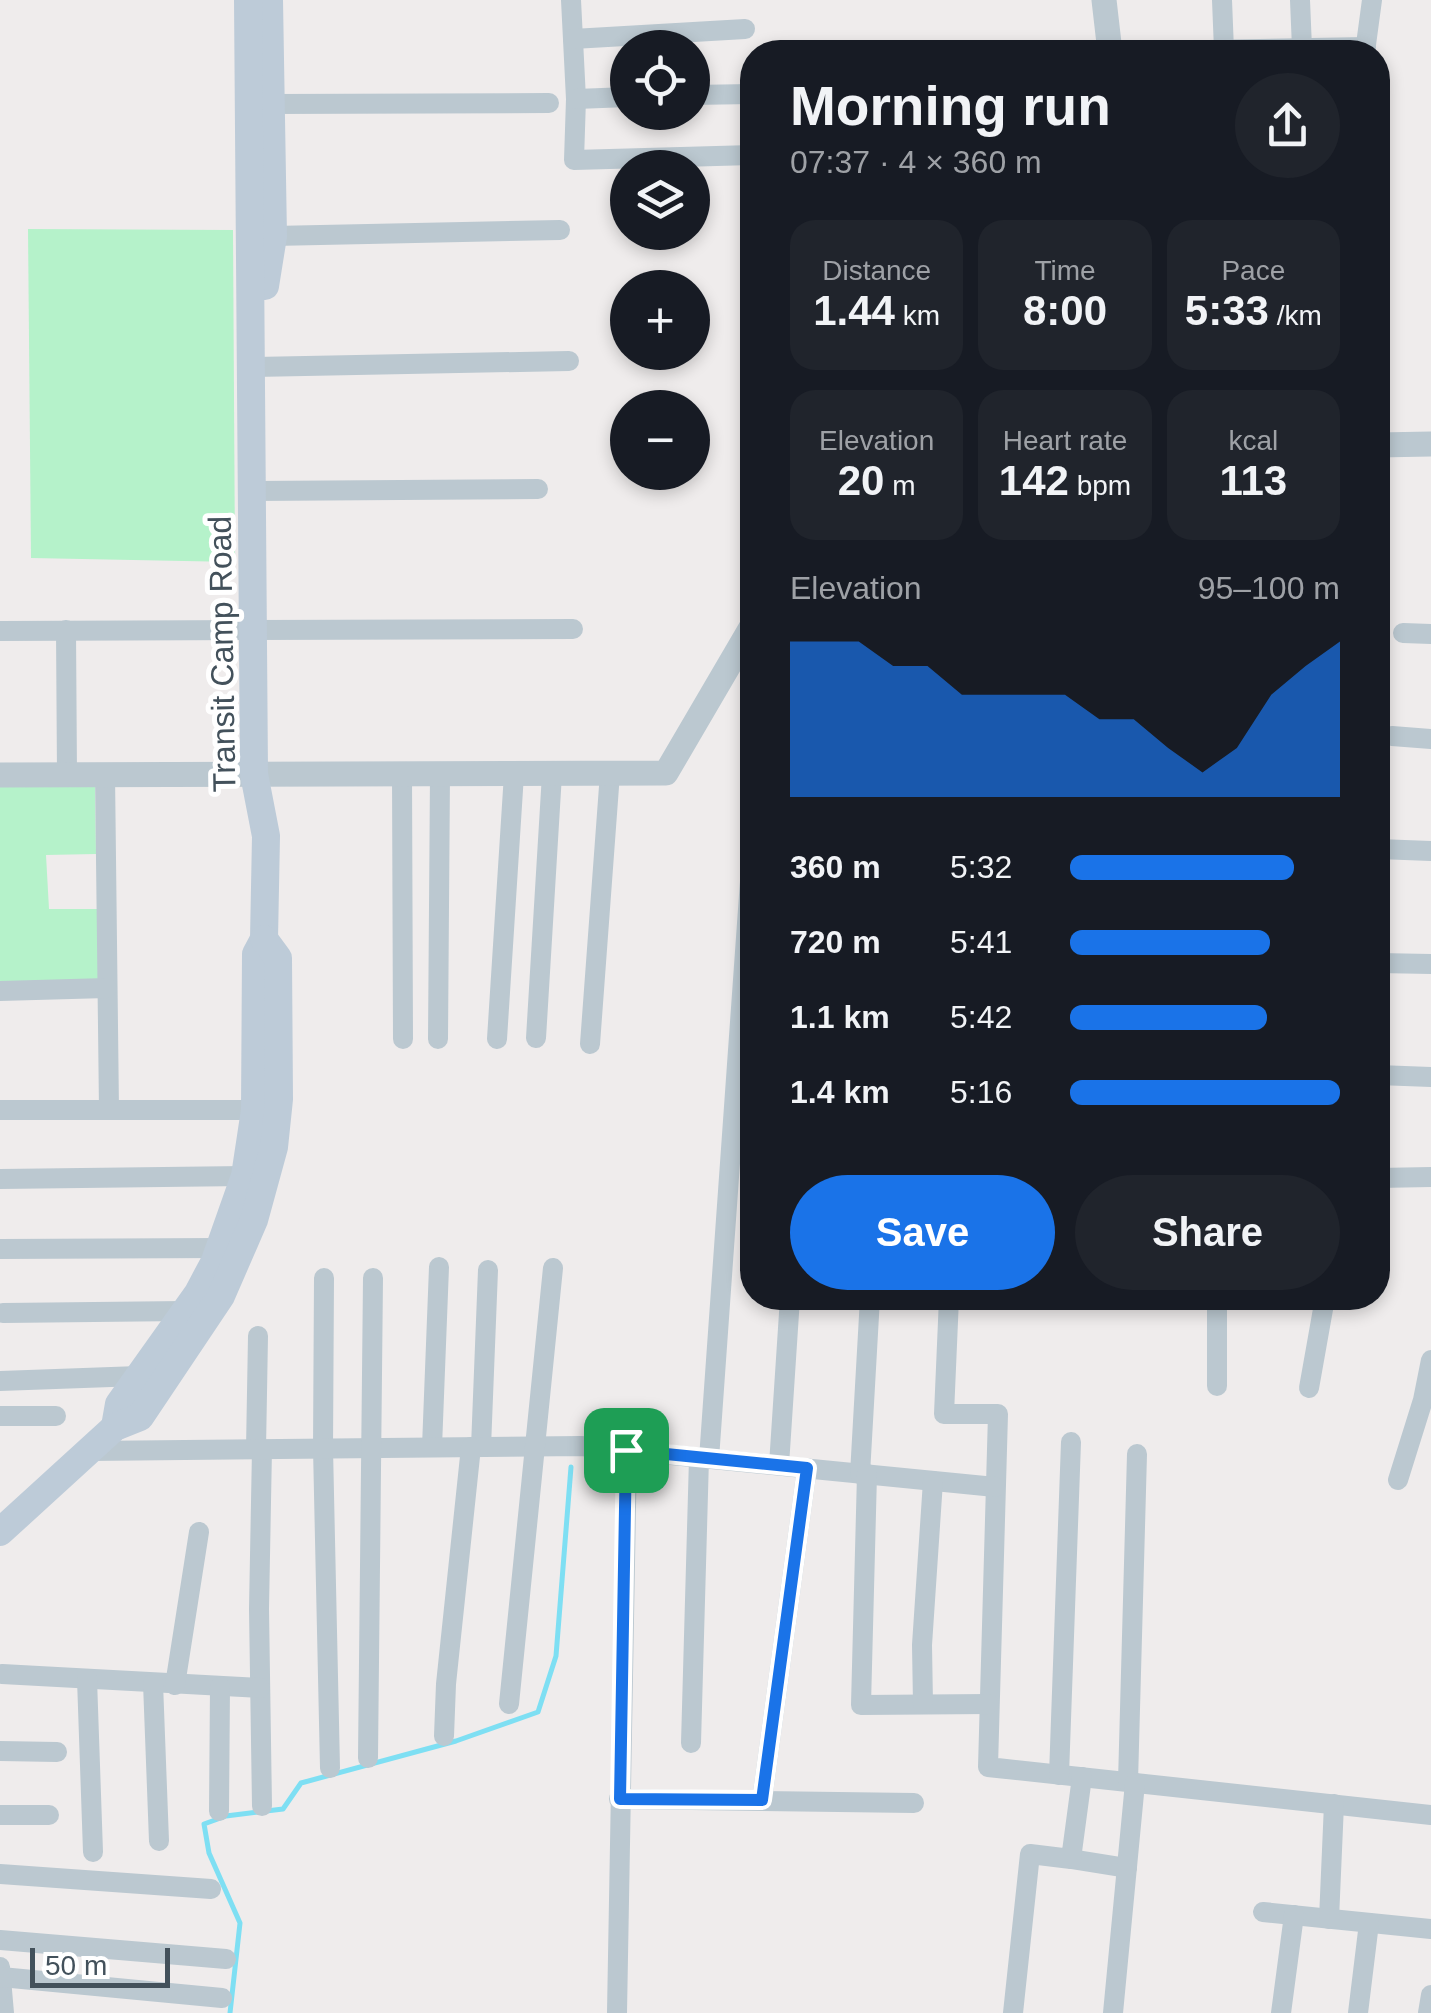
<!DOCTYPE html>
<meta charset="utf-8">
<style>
:root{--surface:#171b24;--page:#20242c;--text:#f1f3f6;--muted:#9ea1a6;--accent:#1a73e8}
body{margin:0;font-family:Helvetica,sans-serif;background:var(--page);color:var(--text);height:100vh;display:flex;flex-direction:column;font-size:38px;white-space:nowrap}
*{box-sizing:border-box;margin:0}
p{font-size:32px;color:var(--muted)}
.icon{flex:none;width:55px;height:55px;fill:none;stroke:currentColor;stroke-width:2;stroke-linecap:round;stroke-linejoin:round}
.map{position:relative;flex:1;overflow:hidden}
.details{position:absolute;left:740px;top:40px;width:650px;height:1270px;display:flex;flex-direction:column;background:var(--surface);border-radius:40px;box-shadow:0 5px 15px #0003}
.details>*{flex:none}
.controls{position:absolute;left:610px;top:30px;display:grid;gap:20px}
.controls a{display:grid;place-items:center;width:100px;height:100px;border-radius:50%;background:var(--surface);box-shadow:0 5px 15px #0003;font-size:50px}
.scale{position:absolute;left:30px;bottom:25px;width:140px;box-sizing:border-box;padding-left:10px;border:5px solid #43515b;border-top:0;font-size:28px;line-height:35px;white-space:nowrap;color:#43515b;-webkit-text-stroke:8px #fff;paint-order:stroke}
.pin{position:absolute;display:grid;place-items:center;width:85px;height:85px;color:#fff;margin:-42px;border-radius:20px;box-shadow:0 5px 15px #0006}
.round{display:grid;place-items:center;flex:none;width:105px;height:105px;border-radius:52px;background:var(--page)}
.headline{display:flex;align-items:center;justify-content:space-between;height:170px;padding:0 50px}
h1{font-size:55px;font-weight:600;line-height:75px}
.figures{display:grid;grid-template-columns:repeat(3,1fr);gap:15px;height:170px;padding:10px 50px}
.figures div{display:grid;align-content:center;border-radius:25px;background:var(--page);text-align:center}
.figures b{font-size:42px;font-weight:600}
.figures small{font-size:28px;font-weight:400}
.figures p{font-size:28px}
.chart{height:280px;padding:20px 50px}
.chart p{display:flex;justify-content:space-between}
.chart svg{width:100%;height:180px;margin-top:10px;fill:var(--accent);opacity:.7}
.action{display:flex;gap:20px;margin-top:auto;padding:20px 50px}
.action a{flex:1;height:115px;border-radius:60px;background:var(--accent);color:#fff;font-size:40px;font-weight:600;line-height:115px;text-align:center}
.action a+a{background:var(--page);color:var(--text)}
ul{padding:0 50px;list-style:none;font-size:32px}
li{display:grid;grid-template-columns:160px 120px 1fr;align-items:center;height:75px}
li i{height:25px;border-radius:12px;background:var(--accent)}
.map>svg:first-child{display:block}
.green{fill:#b5f2ca}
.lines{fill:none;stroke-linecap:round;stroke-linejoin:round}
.stream{stroke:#7edff3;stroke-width:5}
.minor{stroke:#bbc8d0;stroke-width:20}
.tertiary{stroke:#bbc8d0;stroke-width:25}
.secondary{stroke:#bdcbd8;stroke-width:28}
.route-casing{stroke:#fff;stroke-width:20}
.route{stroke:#1a73e8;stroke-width:12}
.labels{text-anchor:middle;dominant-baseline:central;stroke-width:10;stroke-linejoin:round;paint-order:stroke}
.street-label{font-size:32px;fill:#43515b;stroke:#fff}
</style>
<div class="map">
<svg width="1431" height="2013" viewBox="0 0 1431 2013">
<rect width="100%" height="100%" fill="#efecec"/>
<g class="green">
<path d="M28 229 233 230 235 562 31 558Z"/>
<path d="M0 787H95L96 854 46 855 49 909H99V984L0 985Z"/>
</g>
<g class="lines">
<path class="stream" d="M230 2013 240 1923 209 1853 204 1824 226 1816 283 1809 301 1783 456 1741 538 1712 556 1656 571 1467"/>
<g class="minor">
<path d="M571 0 576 99 574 160 752 155"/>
<path d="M1222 0 1224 50"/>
<path d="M1300 0 1302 48"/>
<path d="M573 39 745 29"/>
<path d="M1109 52 1366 47"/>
<path d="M1365 52 1372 0"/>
<path d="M692 95 752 94"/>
<path d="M576 99 628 97"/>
<path d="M271 104 549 103"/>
<path d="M273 236 560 230"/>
<path d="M253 367 569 361"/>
<path d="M253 491 538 489"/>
<path d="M66 630 67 775"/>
<path d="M0 631 573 629"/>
<path d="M1403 633 1431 634"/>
<path d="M1392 736 1431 739"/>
<path d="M105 774 109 1110"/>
<path d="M402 774 403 1039"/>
<path d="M1378 849 1431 851"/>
<path d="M1378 963 1431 964"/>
<path d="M0 991 107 988"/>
<path d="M536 1038 552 774"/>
<path d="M438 1039 440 774"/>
<path d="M497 1039 514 774"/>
<path d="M590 1044 610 773"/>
<path d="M1378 1075 1431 1077"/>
<path d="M0 1110H255"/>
<path d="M1378 1178 1431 1177"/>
<path d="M0 1179 245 1176"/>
<path d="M0 1249 220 1248"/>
<path d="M324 1278 323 1448 330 1768"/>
<path d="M949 1298 944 1414H998L988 1767 1431 1815"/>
<path d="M3 1313 185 1311"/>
<path d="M0 1381 139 1376"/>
<path d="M1217 1386V1298"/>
<path d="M1309 1388 1325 1298"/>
<path d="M0 1416H56"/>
<path d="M432 1447 439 1267"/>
<path d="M481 1447 488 1270"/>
<path d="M256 1449 258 1336"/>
<path d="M262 1449 259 1609 262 1806"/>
<path d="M89 1451 581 1446 995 1487"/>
<path d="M709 1459 752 853"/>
<path d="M779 1465 790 1298"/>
<path d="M860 1474 870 1298"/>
<path d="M867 1474 861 1705 989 1704"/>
<path d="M1398 1480 1423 1400 1431 1360"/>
<path d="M2 1674 260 1688"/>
<path d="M87 1679 93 1852"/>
<path d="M153 1683 159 1841"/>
<path d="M175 1685 199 1532"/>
<path d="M509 1704 553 1268"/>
<path d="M923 1704 922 1645 933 1481"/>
<path d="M444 1736 446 1684 471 1447"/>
<path d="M691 1743 699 1458"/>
<path d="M0 1751 57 1752"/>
<path d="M368 1758 373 1278"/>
<path d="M1059 1775 1071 1442"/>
<path d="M1128 1782 1137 1454"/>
<path d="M619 1799 914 1803"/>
<path d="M762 1800 807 1468"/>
<path d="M219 1811 220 1687"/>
<path d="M0 1815H49"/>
<path d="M1071 1859 1127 1868"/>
<path d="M0 1874 211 1889"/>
<path d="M1263 1912 1431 1929"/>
<path d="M1329 1919 1334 1804"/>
<path d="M0 1940 226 1959"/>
<path d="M0 1967 4 2013"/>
<path d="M1 1977 222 1998"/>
<path d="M617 2013 627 1451"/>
<path d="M1013 2013 1030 1854 1071 1859 1082 1777"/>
<path d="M1113 2013 1135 1783"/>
<path d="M1281 2013 1294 1915"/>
<path d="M1358 2013 1369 1923"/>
<path d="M1428 2013 1431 1995"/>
</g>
<g class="tertiary">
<path d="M1104 0 1110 52"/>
<path d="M1378 445 1431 444"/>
<path d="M0 775 666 773 752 626"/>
</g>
<g class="secondary">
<path d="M265 286 273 236 269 0"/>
<path d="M115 1427 119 1404 198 1293 215 1261 245 1176 255 1110 256 954 264 939 266 836 254 774 248 0"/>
<path d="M0 1532 115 1427 140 1417 221 1296 254 1220 274 1147 279 1099 278 958 264 939"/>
</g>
</g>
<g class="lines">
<defs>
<path id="route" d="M626 1450 807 1468 762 1800 620 1799Z"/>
</defs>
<use href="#route" class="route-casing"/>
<use href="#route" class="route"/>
</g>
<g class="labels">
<g class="street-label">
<text transform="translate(222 654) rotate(-91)">Transit Camp Road</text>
</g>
</g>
</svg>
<div class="controls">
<a><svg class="icon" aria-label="locate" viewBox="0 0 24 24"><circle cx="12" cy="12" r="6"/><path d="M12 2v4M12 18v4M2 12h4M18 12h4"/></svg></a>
<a><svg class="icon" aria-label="layers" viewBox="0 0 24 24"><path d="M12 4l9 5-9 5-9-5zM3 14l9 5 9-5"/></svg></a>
<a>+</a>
<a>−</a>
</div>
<div class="scale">50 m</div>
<div class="pin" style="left:626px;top:1450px;background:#1e9e55"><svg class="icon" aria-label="arrive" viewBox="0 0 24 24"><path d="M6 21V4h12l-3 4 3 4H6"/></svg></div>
<section class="details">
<div class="headline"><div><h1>Morning run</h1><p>07:37 · 4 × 360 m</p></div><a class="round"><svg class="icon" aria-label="share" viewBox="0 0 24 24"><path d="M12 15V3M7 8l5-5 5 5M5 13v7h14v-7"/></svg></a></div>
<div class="figures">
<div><p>Distance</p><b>1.44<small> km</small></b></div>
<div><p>Time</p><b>8:00</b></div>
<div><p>Pace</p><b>5:33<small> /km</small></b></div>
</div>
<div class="figures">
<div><p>Elevation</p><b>20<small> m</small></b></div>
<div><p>Heart rate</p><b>142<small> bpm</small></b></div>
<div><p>kcal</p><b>113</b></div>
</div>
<div class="chart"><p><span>Elevation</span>95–100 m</p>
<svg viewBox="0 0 160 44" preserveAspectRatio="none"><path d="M0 44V6L10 6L20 6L30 12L40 12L50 19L60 19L70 19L80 19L90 25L100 25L110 32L120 38L130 32L140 19L150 12L160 6V44z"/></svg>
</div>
<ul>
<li><b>360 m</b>5:32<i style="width:83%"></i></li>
<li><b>720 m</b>5:41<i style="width:74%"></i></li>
<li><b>1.1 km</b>5:42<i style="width:73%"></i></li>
<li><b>1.4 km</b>5:16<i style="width:100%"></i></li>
</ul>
<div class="action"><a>Save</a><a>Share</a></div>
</section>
</div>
